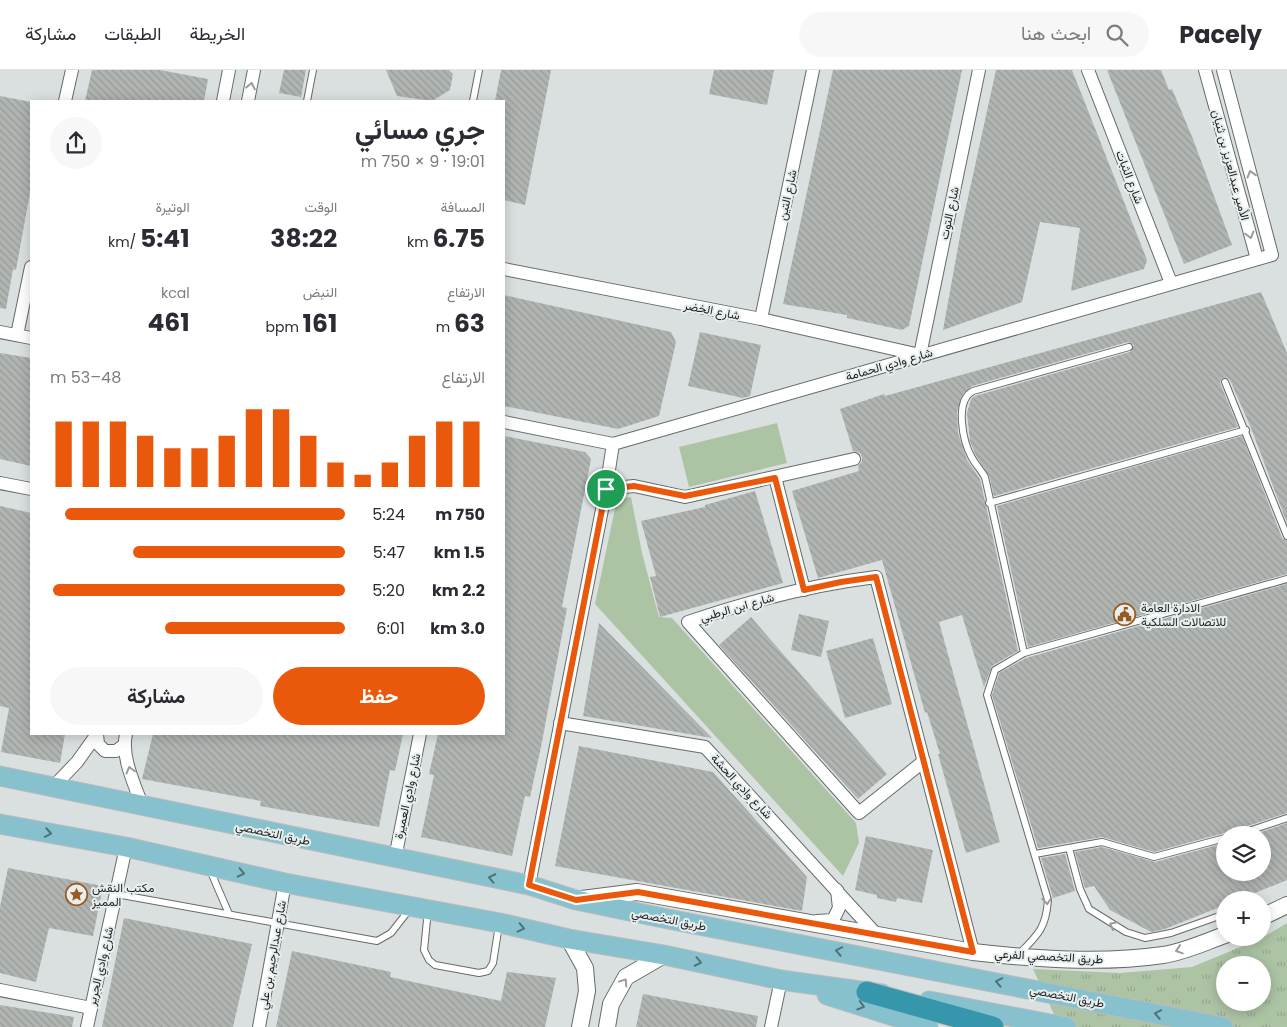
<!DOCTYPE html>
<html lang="ar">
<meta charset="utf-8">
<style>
:root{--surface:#fff;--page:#f7f7f7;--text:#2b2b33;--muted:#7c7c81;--line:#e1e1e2;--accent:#ea580c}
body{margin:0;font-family:Poppins,Vazirmatn,sans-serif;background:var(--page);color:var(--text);direction:rtl;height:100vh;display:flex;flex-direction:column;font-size:19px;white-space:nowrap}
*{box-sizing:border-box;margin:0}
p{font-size:16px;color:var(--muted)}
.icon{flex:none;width:28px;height:28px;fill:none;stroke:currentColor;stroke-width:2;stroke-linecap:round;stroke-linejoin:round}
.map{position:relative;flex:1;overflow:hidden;direction:ltr}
.details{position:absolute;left:30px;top:30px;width:475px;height:635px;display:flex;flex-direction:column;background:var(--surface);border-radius:0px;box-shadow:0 2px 12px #0003;direction:rtl}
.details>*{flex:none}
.controls{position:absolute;left:1216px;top:756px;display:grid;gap:10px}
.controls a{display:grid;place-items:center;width:55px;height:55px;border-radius:50%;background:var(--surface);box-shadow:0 2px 12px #0003;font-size:25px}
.pin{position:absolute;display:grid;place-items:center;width:42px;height:42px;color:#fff;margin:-21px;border:2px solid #fff;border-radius:50%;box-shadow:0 1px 5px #0007}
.round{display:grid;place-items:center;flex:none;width:52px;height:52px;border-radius:26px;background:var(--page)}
.overview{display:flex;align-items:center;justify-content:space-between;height:85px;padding:0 20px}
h1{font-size:28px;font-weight:700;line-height:38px}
.figures{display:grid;grid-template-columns:repeat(3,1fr);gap:8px;height:85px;padding:5px 20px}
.figures div{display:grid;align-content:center}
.figures b{font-size:25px;font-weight:700}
.figures small{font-size:14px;font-weight:400}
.figures p{font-size:14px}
.chart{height:140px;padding:10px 20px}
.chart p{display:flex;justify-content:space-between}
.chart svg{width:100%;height:90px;margin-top:5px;stroke:var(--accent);stroke-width:6}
.cta{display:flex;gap:10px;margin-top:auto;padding:10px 20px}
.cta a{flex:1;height:58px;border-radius:30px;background:var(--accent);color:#fff;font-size:20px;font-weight:700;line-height:58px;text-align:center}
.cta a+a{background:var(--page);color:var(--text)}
ul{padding:0 20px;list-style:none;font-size:16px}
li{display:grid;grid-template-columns:80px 60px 1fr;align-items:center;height:38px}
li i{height:12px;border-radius:6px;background:var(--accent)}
header{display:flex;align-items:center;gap:30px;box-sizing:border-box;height:70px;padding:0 25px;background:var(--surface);border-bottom:1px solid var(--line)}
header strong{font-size:24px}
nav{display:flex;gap:28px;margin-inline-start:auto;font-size:18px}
.search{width:350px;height:45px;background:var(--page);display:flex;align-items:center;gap:12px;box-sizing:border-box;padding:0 18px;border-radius:28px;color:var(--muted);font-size:19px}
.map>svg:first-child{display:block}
.grass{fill:url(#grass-tufts);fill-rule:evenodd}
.park{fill:#acc3a4}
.building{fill:url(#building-back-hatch)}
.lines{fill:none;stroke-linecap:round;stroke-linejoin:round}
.lane-casing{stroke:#656b6a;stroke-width:8}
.street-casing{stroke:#656b6a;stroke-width:14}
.secondary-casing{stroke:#656b6a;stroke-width:18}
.primary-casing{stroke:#bcbcbc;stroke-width:21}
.highway-casing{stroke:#bcbcbc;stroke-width:23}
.lane{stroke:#fff;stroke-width:6}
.street{stroke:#fff;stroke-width:12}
.secondary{stroke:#fff;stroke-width:16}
.primary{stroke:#86c1cd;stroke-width:19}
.highway{stroke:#3697ac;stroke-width:21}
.oneway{stroke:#9a9b9b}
.oneway2{stroke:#527177}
.route-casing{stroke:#fff;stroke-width:10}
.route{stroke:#ea580c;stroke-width:6}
.labels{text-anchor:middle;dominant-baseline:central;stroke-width:4;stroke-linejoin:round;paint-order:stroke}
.street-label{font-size:12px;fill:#1e2121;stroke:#e7eeed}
.poi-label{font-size:12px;fill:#1e2121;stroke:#e7eeed;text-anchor:start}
</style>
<header>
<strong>Pacely</strong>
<div class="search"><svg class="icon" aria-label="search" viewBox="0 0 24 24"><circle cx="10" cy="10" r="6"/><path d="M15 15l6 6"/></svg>ابحث هنا</div>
<nav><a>الخريطة</a><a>الطبقات</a><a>مشاركة</a></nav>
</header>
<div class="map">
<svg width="1287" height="957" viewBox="0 0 1287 957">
<defs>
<pattern id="grass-tufts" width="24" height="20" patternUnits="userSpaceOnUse" patternTransform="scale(1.25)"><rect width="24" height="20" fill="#acc3a4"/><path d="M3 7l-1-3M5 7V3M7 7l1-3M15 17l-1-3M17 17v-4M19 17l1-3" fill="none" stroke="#94a78d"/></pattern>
<pattern id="building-back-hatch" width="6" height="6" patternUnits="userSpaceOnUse" patternTransform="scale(1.25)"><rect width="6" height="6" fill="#b0b5b2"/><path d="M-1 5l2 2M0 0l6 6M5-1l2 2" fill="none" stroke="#979b99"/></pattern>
</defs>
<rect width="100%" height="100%" fill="#dae0e0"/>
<path class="grass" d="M1287 853V957H1060L1033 899 1120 903 1192 897 1262 868ZM1225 895H1262V932H1225Z"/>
<g class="park">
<path d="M777 353 787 393 689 417 679 377Z"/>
<path d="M631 427 642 483 659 547 672 548 856 753 859 773 843 806 595 534 617 429Z"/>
</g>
<g class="building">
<path d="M92 0H160L208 9 204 31H85Z"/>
<path d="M284 0H306L301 27 279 23Z"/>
<path d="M386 0H449L453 4 450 20 432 31 397 26Z"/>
<path d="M501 0H551L525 135 504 130V31H495Z"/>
<path d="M714 0H774L767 35 709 24Z"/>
<path d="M833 0H962L909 256 902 260 847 248V245L783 234Z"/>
<path d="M996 0H1072L1147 190 1144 199 1071 221 1080 158 1040 152 1022 232 943 260 962 155Z"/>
<path d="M1107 0H1161L1169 20 1172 19 1193 69 1232 175 1184 194Z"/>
<path d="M0 26 31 32V117L16 200 13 199 6 239 0 238Z"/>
<path d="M1261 222 1287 283V453L1251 358 1230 310 1226 307 1221 309 1220 313 1238 357 994 426 989 405 976 386 970 371 967 343 971 329 975 326 1130 282 1134 275 1128 272 972 316 963 324 957 342 958 363 967 390 980 409 1018 581 992 596 984 617 962 545 939 552 1000 772 966 783 938 684H940L927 642 925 643 882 490 818 508 792 421 859 401 858 396 862 392V387L860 383 853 381 840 339 884 324 885 326Z"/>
<path d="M504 225 671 262 676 272 659 346 618 359 504 336Z"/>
<path d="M700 262 761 275 750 326 743 328 688 316Z"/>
<path d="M0 283 31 288V396L0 389Z"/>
<path d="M504 366 585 382 591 389 562 537 567 538 541 677 530 727 525 726 512 786 421 767 434 705 429 704 438 664H504Z"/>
<path d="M1242 366 1282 468 1287 471V504L1028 577 997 436Z"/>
<path d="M755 421 783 513 660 547 650 507 656 506 641 451 705 437V435Z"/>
<path d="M0 436 31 443V664H65L60 693 1 682 9 638 0 636Z"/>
<path d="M1287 514V743L1235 760 1232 765 1224 763 1154 782 1102 767 1038 778 992 625 999 603 1026 588Z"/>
<path d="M799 544 829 551 821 587 791 580Z"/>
<path d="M751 547 887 704 858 729 719 575Z"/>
<path d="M599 553 712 668 583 646Z"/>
<path d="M873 568 892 634 845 648 826 581Z"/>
<path d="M153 664H403L395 701 390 700 379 757 260 736 261 731 142 709Z"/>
<path d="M579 676 713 702 807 807 802 841 555 796Z"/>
<path d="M1287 753V810L1238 830H1225V835L1165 859 1151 862 1110 840 1094 816 1085 818 1075 782 1102 777 1155 792 1225 773V802H1262V765H1253Z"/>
<path d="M866 766 933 780 922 833 897 828 896 832 877 828V825L855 820Z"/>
<path d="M1065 784 1075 821 1053 828 1041 788Z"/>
<path d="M8 798 103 816 93 866 49 858 36 912 0 903V837Z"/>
<path d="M124 848 252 874 233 957H102Z"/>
<path d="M292 881 391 902 390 907 501 931 507 902 556 908 545 957H276Z"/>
<path d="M643 924 758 946 756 957H636Z"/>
<path d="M0 935 74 947 72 957H0Z"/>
</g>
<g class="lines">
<defs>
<g id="lane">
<path d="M307 31 313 0"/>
<path d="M473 31 479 0"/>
<path d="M1225 312 1287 466"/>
<path d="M989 433 1246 360"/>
<path d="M1024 583 1287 509"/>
<path d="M1237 765 1287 748"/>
<path d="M1069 778 1080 819 1089 839 1126 862 1145 868 1171 863 1225 844"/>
<path d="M1035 784 1102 772 1154 787 1225 768"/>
<path d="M210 800 229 844"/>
<path d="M116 824 377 871 391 863 409 840"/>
<path d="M428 840 424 880 429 890 435 895 479 903 488 901 493 893 499 855"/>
<path d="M1019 884C1038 865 1046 858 1048 830L987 625 995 600 1024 583 985 407C981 400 976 395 972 388 963 372 954 331 973 321L1129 277"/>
</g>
<g id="street">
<path d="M1088 0 1171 213"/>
<path d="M1205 0 1257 189"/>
<path d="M65 31 72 0"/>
<path d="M223 31 229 0"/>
<path d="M248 31 254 0"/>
<path d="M504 199 761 249 920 285 979 0"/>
<path d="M761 249 813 0"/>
<path d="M0 262 31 268"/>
<path d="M17 265 31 197"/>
<path d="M504 352 613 374 1272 185 1223 0"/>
<path d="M775 407 804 520"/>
<path d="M0 413 31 419"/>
<path d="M606 419 634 416 685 427 854 389"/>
<path d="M560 653 705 677 877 865"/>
<path d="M97 664 98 674 105 681H116L124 675"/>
<path d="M126 664C121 687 134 713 142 735"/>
<path d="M924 691 859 743 688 552C749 531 811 515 876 507L973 882"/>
<path d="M55 715 77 692 97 664"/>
<path d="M395 788 420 664"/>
<path d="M529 815 606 419 613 374"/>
<path d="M817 851 833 850 839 838 837 820"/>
<path d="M0 920 91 938"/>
<path d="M87 957 126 777"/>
<path d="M259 957 285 813"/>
<path d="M771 957 781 910"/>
</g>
<g id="secondary">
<path d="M582 829 637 822 973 882C1035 889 1101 894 1163 885 1184 882 1205 872 1225 865"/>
<path d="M1262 847 1287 835"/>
<path d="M569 869 585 898 587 921 580 957"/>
<path d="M607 957 611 934 626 907 664 885"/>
</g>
<g id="primary">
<path d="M0 706 529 815 576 830 668 849 1223 957"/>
<path d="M0 754 126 777 285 813 500 853 569 869 664 885 781 910 882 924"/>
<path d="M827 925 928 957"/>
<path d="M929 931 1066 957"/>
</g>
<path id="highway" d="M867 922 993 957"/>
</defs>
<use href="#lane" class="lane-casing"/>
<use href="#street" class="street-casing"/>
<use href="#secondary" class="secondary-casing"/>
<use href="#primary" class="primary-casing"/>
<use href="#highway" class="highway-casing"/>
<use href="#lane" class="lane"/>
<use href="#street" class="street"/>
<use href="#secondary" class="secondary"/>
<use href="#primary" class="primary"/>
<use href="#highway" class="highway"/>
</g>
<defs><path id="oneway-chevron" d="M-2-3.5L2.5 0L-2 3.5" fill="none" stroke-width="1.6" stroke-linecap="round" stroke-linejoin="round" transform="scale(1.25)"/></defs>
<g class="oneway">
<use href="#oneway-chevron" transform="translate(251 16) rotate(-79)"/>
<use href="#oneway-chevron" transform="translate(1251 104) rotate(-105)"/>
<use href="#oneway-chevron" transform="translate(1250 165) rotate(75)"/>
<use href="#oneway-chevron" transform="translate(130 700) rotate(-105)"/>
<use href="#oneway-chevron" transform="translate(1047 831) rotate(86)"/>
<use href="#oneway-chevron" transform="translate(1113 855) rotate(-151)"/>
<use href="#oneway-chevron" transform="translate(1179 880) rotate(162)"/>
<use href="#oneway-chevron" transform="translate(624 912) rotate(-56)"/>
</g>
<g class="oneway2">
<use href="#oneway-chevron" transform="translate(48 763) rotate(10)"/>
<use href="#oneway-chevron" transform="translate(241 803) rotate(13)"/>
<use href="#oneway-chevron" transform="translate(492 808) rotate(-168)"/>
<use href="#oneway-chevron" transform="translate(521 858) rotate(13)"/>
<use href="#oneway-chevron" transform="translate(839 881) rotate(-169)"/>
<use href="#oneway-chevron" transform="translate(698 892) rotate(12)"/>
<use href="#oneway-chevron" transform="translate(999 912) rotate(-169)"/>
<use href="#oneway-chevron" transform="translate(861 936) rotate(17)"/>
<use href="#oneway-chevron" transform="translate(1158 944) rotate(-169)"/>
</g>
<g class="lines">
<defs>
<path id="route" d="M775 408 804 520 841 512 876 507 973 882 638 822 576 830 529 815 606 419 634 416 685 426Z"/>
</defs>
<use href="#route" class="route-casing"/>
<use href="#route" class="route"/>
</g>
<defs>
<symbol id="civic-ring" viewBox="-11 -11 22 22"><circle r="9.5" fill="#e7eeed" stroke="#995c20" stroke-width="1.5"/><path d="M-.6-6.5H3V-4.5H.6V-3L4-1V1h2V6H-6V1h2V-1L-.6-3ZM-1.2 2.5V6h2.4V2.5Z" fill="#995c20"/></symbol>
<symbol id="sight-ring" viewBox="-11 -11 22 22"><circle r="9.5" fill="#e7eeed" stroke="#995c20" stroke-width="1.5"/><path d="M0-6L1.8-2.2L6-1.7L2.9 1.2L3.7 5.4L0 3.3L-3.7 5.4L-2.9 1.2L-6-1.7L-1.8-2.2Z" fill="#995c20"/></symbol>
</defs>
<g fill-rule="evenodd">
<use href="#civic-ring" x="1112" y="532" width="25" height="25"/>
<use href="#sight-ring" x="64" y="812" width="25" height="25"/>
</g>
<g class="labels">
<g class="street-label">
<text transform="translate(1231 95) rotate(75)">الأمير عبدالعزيز بن ثنيان</text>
<text transform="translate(1130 107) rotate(69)">شارع الثبات</text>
<text transform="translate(787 125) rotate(-78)">شارع التين</text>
<text transform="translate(949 143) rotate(-78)">شارع التوت</text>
<text transform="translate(712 240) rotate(11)">شارع الخضر</text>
<text transform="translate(889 294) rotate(-16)">شارع وادي الحمامة</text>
<text transform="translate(737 537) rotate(-16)">شارع ابن الرطبي</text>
<text transform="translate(742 716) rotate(47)">شارع وادي الحشة</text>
<text transform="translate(407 726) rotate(-78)">شارع وادي العميرة</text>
<text transform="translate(273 763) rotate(12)">طريق التخصصي</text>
<text transform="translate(669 849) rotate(11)">طريق التخصصي</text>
<text transform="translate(272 885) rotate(-80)">شارع عبدالرحيم بن علي</text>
<text transform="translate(1049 886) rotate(3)">طريق التخصصي الفرعي</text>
<text transform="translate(100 896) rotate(-77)">شارع وادي الجرير</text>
<text transform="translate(1067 926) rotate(11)">طريق التخصصي</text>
</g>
<g class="poi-label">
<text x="1141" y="537">الادارة العامة<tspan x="1141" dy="14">للاتصالات السلكية</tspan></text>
<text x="92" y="817">مكتب النقش<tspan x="92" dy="14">المميز</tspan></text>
</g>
</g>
</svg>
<div class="controls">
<a><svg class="icon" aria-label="layers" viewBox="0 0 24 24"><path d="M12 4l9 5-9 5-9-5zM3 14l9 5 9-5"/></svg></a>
<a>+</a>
<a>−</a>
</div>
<div class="pin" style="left:606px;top:419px;background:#1e9e55"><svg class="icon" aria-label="arrive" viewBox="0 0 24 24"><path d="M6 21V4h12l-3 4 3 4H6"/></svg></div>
<section class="details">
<div class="overview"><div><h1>جري مسائي</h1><p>19:01 · 9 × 750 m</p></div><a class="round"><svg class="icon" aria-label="share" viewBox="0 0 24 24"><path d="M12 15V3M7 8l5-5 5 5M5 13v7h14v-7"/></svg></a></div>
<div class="figures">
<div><p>المسافة</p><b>6.75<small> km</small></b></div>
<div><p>الوقت</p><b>38:22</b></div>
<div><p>الوتيرة</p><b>5:41<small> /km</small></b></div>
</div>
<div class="figures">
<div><p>الارتفاع</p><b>63<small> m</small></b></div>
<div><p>النبض</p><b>161<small> bpm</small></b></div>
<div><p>kcal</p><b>461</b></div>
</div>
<div class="chart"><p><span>الارتفاع</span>48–53 m</p>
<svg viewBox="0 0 160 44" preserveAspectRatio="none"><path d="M5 44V12M15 44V12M25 44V12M35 44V19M45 44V25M55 44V25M65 44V19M75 44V6M85 44V6M95 44V19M105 44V32M115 44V38M125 44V32M135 44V19M145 44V12M155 44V12"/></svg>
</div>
<ul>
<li><b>750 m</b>5:24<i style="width:95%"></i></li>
<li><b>1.5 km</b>5:47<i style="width:72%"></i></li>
<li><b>2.2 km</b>5:20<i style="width:99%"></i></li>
<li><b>3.0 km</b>6:01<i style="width:61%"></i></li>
</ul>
<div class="cta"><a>حفظ</a><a>مشاركة</a></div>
</section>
</div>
